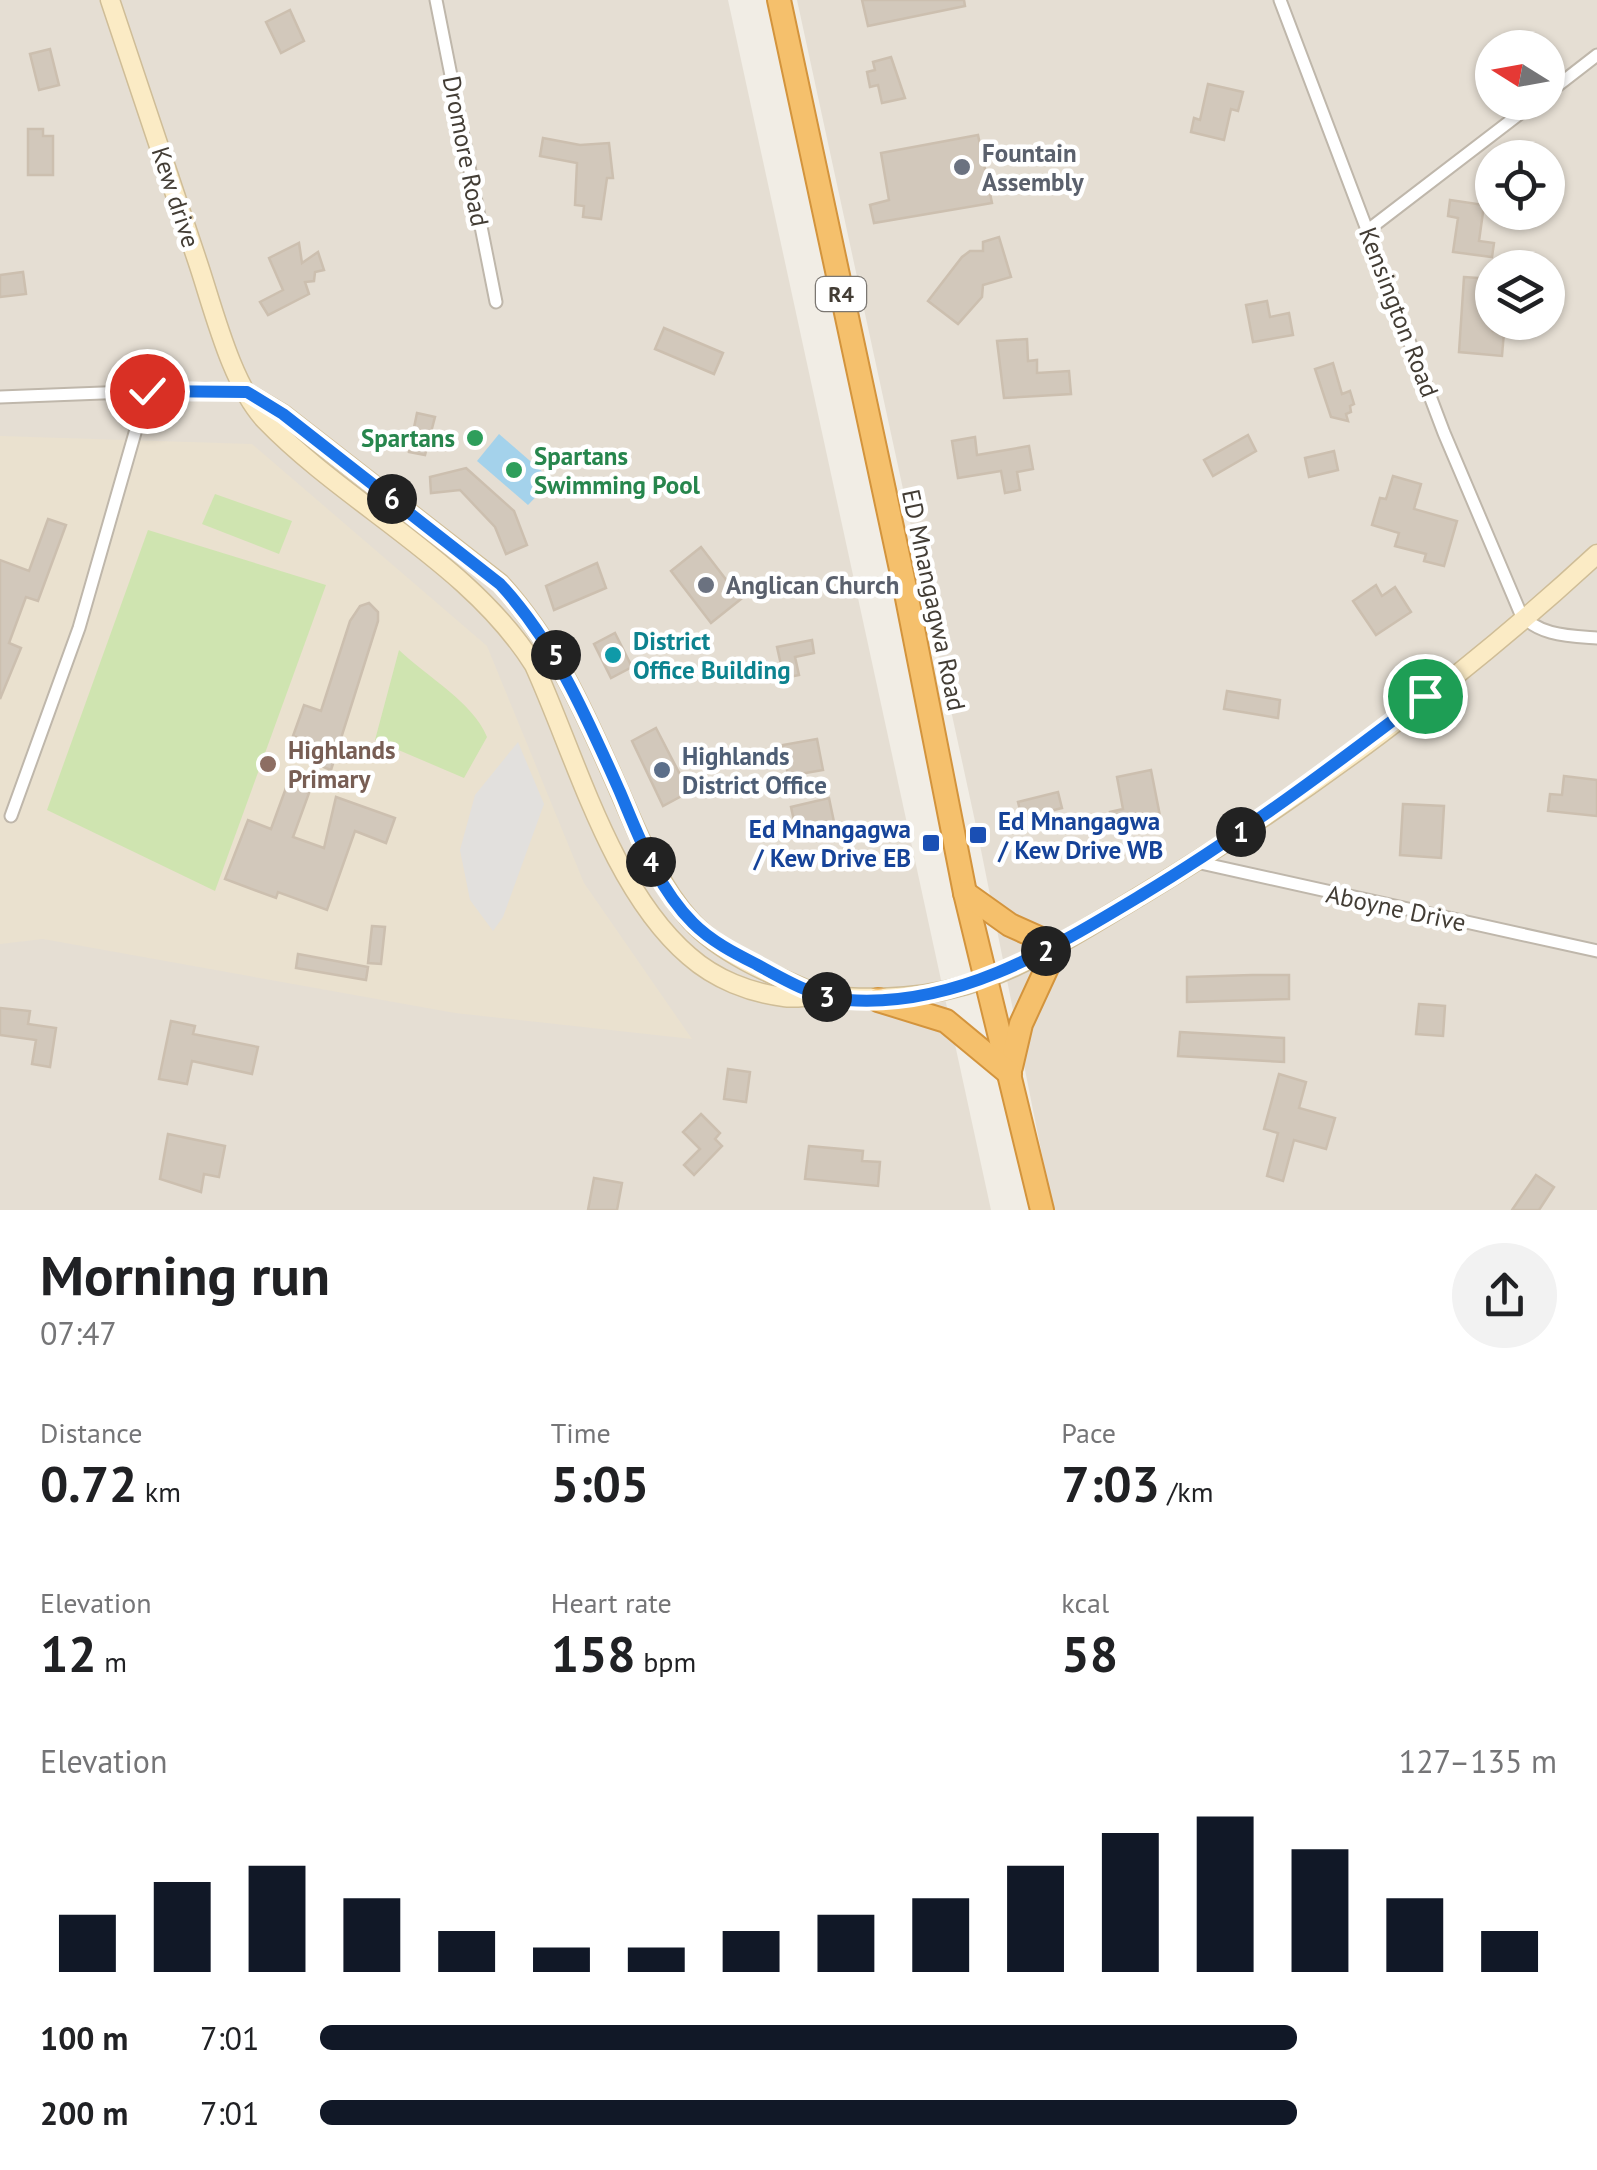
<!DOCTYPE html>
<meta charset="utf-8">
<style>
:root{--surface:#fff;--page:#f2f2f2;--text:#202124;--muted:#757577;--accent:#111827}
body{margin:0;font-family:"PT Sans",sans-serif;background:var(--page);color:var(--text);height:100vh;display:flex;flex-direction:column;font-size:38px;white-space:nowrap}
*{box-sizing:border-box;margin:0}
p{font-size:32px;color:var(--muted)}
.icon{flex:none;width:55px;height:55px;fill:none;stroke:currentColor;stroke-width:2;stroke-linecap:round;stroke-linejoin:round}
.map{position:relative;height:1210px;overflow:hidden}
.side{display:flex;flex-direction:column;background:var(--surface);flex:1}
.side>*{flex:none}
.needle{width:65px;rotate:281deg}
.fabs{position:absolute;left:1475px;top:30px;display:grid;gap:20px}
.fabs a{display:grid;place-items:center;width:90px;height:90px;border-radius:50%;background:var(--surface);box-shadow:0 2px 8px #0004;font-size:50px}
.pin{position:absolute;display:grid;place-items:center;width:85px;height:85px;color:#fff;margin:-42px;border:5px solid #fff;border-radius:50%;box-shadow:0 2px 10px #0007}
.km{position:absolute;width:50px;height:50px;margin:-25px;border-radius:50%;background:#222;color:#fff;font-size:28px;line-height:50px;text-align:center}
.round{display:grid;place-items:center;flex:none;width:105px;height:105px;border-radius:52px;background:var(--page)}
.overview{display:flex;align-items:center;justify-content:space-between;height:170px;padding:0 40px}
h1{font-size:55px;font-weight:700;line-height:75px}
.figures{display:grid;grid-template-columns:repeat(3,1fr);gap:15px;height:170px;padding:10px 40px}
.figures div{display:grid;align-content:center}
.figures b{font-size:50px;font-weight:700}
.figures small{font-size:28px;font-weight:400}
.figures p{font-size:28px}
.chart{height:280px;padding:20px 40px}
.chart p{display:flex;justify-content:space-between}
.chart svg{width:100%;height:180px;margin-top:10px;stroke:var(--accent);stroke-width:6}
ul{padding:0 40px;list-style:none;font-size:32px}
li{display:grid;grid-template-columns:160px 120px 1fr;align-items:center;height:75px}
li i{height:25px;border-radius:12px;background:var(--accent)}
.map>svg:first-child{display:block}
.residential{fill:#e5ded3;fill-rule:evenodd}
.education{fill:#eae1cf}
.green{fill:#cfe4b0}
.parking{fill:#e2e0dd}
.water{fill:#a4d2eb}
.building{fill:#d2c8bb;stroke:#ccbfaf;stroke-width:2.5}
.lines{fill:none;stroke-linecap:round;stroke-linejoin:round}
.street-casing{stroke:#bfb7ab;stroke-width:15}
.secondary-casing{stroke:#cfbd97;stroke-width:21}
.highway-casing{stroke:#d3943d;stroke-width:26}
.street{stroke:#fff;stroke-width:11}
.secondary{stroke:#fbebc5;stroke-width:18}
.highway{stroke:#f5c06c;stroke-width:22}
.route-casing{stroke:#fff;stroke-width:20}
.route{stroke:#1a73e8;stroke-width:12}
.worship-dot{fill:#6b7280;stroke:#fff;stroke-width:4}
.leisure-dot{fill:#2e9e5b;stroke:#fff;stroke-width:4}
.culture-dot{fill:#0f9aa8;stroke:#fff;stroke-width:4}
.education-dot{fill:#8d6e63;stroke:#fff;stroke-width:4}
.service-dot{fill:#5c6f8a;stroke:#fff;stroke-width:4}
.transit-dot{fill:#1a4fb4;stroke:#fff;stroke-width:4}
.labels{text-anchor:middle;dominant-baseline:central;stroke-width:9;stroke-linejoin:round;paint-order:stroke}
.shield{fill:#fff;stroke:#7b7772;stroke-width:2.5}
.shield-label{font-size:22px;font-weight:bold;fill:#433d35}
.street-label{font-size:25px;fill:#433d35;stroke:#fff}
.worship-label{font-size:25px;font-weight:bold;fill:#5b616d;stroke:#fff;text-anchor:start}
.leisure-label{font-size:25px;font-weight:bold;fill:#27864d;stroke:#fff;text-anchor:end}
.culture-label{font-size:25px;font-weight:bold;fill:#0d838f;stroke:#fff;text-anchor:start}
.education-label{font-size:25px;font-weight:bold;fill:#785e54;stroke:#fff;text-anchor:start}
.service-label{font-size:25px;font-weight:bold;fill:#4e5e75;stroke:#fff;text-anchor:start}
.transit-label{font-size:25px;font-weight:bold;fill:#164399;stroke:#fff;text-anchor:start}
</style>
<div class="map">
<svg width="1597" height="1210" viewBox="0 0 1597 1210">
<rect width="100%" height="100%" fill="#f1ede5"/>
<g class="residential">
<path d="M0 0H728L991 1210H0Z"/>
<path d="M797 0H1597V1210H1053L978 835ZM1492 48H1548V102H1492ZM1492 158H1548V212H1492ZM1492 268H1548V322H1492Z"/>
</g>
<path class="education" d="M0 436 252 444 487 646 584 883 692 1039 455 1013 43 939 0 944Z"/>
<g class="green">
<path d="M215 494 292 521 279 554 202 524Z"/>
<path d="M148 530 326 585 215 891 47 810Z"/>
<path d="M399 650C427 677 473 702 487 737L464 778 375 740Z"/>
</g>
<path class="parking" d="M518 742 544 804 503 917 493 931 470 900 460 850 475 795Z"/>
<path class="water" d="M499 434 552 480 528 505 477 461Z"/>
<g class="building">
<path d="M862 0H964L965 6 868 26Z"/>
<path d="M290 10 304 41 281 53 266 22Z"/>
<path d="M50 49 59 85 39 90 30 54Z"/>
<path d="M891 57 905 98 882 103 878 85 870 87 867 72 875 70 873 62Z"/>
<path d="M1208 84 1243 92 1238 111 1231 109 1224 140 1191 132 1194 118 1200 120Z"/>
<path d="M28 129H43V136H53V175H28Z"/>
<path d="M978 135 992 203 874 223 870 205 889 200 881 153Z"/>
<path d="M543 138 580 145 609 143 613 178H607L601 219 583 217 584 206 575 205 577 163 540 156Z"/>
<path d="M1450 200 1484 205 1479 241 1494 243 1492 257 1453 252 1458 218 1448 216Z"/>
<path d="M999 237 1011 277 983 285 982 297 958 324 928 301 962 257 970 251H983V242Z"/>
<path d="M299 243 302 263 318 252 324 270 315 272 314 281 305 282 309 294 268 315 260 302 283 290 269 258Z"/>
<path d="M23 272 26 294 0 297V275Z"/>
<path d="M1464 277 1492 279 1493 331 1504 332 1502 356 1459 352Z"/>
<path d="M1267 301 1270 317 1289 313 1293 335 1253 342 1246 305Z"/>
<path d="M664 328 723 353 714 374 655 349Z"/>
<path d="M1027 339 1028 361 1037 360V373L1069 371 1071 394 1004 398 997 341Z"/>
<path d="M1333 363 1342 394 1350 391 1354 404 1350 406 1351 412 1346 414 1348 421 1331 417 1315 369Z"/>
<path d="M417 413 435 417 425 455 409 452Z"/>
<path d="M1248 435 1256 451 1213 476 1204 460Z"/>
<path d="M975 437 977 455 1029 446 1033 469 1017 472 1020 490 1005 493 1001 471 958 478 952 441Z"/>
<path d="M1334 451 1338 470 1309 477 1305 458Z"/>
<path d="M466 468 514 511 527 545 506 554 495 527 460 490 431 493 430 477Z"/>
<path d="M1393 476 1421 484 1414 509 1457 521 1444 566 1424 561 1426 554 1395 546 1399 533 1372 525 1380 498 1386 499Z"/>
<path d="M48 519 66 525 38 601 26 597 9 643 21 648 0 699V560L29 571Z"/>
<path d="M701 547 741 599 711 623 671 571Z"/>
<path d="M597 563 606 588 554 610 546 586Z"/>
<path d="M1376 585 1382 596 1395 587 1411 612 1376 635 1353 601Z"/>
<path d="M369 603 378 612V621L331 770 306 760 311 742 293 736 304 705 321 711 350 621 360 606Z"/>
<path d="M615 633 632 667 611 678 594 644Z"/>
<path d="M812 640 814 653 795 657 799 675 784 678 777 647Z"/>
<path d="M1227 691 1280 700 1278 718 1224 709Z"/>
<path d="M656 728 689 792 663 806 632 741Z"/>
<path d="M817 739 823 770 788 776 783 745Z"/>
<path d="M1151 770 1161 821 1114 830 1110 812 1123 809 1117 777Z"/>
<path d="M1564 776 1597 780V816L1548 811 1550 794 1562 795Z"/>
<path d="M287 785 309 793 293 837 324 848 336 797 395 818 386 843 355 831 327 910 278 892 276 898 225 879 248 820 271 829Z"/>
<path d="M1058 792 1062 808 1022 818 1018 802Z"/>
<path d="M829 798 834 822 796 830 791 807Z"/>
<path d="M1403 804 1444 806 1441 858 1400 855Z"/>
<path d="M372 926 385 927 381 964 368 963Z"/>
<path d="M298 954 368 967 366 980 296 968Z"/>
<path d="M1252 975H1289V999L1187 1002V977Z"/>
<path d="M1419 1004 1445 1006 1443 1036 1416 1034Z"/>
<path d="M0 1008 30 1011 28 1024 56 1028 50 1067 32 1064 36 1040 0 1035Z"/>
<path d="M171 1021 195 1026 193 1034 258 1047 252 1074 192 1061 187 1084 159 1079Z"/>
<path d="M1180 1032 1284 1038V1062L1178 1056Z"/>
<path d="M728 1069 750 1072 746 1102 724 1099Z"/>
<path d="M1279 1074 1306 1082 1299 1108 1335 1118 1326 1149 1294 1140 1283 1181 1267 1176 1278 1133 1264 1129Z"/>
<path d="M701 1114 720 1133 715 1139 722 1146 694 1175 684 1165 700 1149 683 1132Z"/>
<path d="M168 1134 225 1146 219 1177 204 1174 201 1192 160 1179Z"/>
<path d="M809 1146 863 1151 862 1161 880 1162 878 1186 805 1179Z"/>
<path d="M1536 1175 1554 1187 1539 1210H1512Z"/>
<path d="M594 1178 622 1183 617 1210H588Z"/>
</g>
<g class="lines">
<defs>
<g id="street">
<path d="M436 0 496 302"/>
<path d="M1280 0 1444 433 1520 612C1536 636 1571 636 1597 638"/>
<path d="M1548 93 1597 55"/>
<path d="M1368 230 1535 102"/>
<path d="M0 397 205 389 247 392"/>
<path d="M11 816 79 628 147 391"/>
<path d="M1196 862 1597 951"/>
</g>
<g id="secondary">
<path d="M110 0C139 87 168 173 197 260 213 307 231 384 265 420 347 505 471 564 534 665 576 757 611 889 689 956 715 979 750 993 784 997 797 999 810 995 822 996 880 1000 930 999 985 979 1042 958 1093 924 1145 893 1302 798 1462 679 1597 554"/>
<path d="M251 395 283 414 500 583C554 642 586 715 618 788 638 834 657 883 691 921 722 955 775 976 817 994"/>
</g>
<g id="highway">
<path d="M779 0 905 588 965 893 1042 1210"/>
<path d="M965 893 1010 925 1057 946 1021 1024 1011 1067"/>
<path d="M878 1000 946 1021 1010 1074"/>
</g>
</defs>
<use href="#street" class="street-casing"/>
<use href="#secondary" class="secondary-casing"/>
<use href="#highway" class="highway-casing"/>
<use href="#street" class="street"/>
<use href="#secondary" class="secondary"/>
<use href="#highway" class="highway"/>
</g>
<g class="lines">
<defs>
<path id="route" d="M147 391 247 392 283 414 500 584C555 643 587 718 620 792 639 837 657 887 693 923 711 941 734 953 756 964 785 980 813 997 847 1000 956 1008 1050 950 1140 896 1240 836 1332 767 1425 696"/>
</defs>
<use href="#route" class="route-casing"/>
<use href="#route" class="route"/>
</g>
<g class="worship-dot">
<circle cx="962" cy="167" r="10"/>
<circle cx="706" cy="585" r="10"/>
</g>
<g class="leisure-dot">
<circle cx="475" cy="438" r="10"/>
<circle cx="514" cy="470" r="10"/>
</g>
<circle class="culture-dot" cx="613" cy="655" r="10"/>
<circle class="education-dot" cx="268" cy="764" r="10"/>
<circle class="service-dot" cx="662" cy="770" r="10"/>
<g class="transit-dot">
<rect x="968" y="825" width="20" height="20" rx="5"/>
<rect x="921" y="833" width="20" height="20" rx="5"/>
</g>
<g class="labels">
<rect class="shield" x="816" y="277" width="50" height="34" rx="8"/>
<g class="shield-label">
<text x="841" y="294">R4</text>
</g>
<g class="street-label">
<text transform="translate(466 151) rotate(79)">Dromore Road</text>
<text transform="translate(176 197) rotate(72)">Kew drive</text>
<text transform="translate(1399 312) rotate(69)">Kensington Road</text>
<text transform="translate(934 600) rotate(78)">ED Mnangagwa Road</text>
<text transform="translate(1396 908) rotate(12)">Aboyne Drive</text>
</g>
<g class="worship-label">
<text x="982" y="153">Fountain<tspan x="982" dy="29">Assembly</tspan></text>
<text x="726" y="585">Anglican Church</text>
</g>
<g class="leisure-label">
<text x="455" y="438">Spartans</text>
<text x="534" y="456" text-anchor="start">Spartans<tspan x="534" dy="29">Swimming Pool</tspan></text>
</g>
<g class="culture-label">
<text x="633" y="641">District<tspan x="633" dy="29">Office Building</tspan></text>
</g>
<g class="education-label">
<text x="288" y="750">Highlands<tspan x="288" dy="29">Primary</tspan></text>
</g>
<g class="service-label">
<text x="682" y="756">Highlands<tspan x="682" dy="29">District Office</tspan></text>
</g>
<g class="transit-label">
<text x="998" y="821">Ed Mnangagwa<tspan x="998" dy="29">/ Kew Drive WB</tspan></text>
<text x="911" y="829" text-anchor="end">Ed Mnangagwa<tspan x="911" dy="29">/ Kew Drive EB</tspan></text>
</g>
</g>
</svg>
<div class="fabs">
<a><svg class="needle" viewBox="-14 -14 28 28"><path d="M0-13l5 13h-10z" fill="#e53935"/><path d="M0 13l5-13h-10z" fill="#757577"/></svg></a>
<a><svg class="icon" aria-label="locate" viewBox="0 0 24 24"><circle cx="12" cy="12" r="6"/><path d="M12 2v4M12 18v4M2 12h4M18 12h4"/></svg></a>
<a><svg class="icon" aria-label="layers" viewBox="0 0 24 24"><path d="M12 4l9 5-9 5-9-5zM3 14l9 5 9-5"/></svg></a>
</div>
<div class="pin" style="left:1425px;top:696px;background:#1e9e55"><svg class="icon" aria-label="arrive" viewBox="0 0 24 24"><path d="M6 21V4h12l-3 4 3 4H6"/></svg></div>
<div class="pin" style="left:147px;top:391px;background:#d93025"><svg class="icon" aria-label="check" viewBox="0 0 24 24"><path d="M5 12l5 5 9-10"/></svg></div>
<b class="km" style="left:1241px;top:832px">1</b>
<b class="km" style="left:1046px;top:951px">2</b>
<b class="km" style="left:827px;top:997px">3</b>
<b class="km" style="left:651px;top:862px">4</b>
<b class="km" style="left:556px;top:655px">5</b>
<b class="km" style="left:392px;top:499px">6</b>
</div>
<section class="side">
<div class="overview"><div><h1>Morning run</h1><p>07:47</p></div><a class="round"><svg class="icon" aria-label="share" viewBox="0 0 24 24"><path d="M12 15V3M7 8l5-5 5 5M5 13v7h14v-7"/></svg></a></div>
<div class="figures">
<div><p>Distance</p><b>0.72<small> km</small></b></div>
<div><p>Time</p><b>5:05</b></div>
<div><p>Pace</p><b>7:03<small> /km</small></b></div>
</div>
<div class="figures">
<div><p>Elevation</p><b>12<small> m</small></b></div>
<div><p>Heart rate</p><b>158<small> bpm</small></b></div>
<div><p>kcal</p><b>58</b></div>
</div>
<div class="chart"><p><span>Elevation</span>127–135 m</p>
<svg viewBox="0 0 160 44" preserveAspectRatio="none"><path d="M5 44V30M15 44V22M25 44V18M35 44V26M45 44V34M55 44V38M65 44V38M75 44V34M85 44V30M95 44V26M105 44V18M115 44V10M125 44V6M135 44V14M145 44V26M155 44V34"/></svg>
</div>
<ul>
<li><b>100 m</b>7:01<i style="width:79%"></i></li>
<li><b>200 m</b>7:01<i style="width:79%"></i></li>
</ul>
</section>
